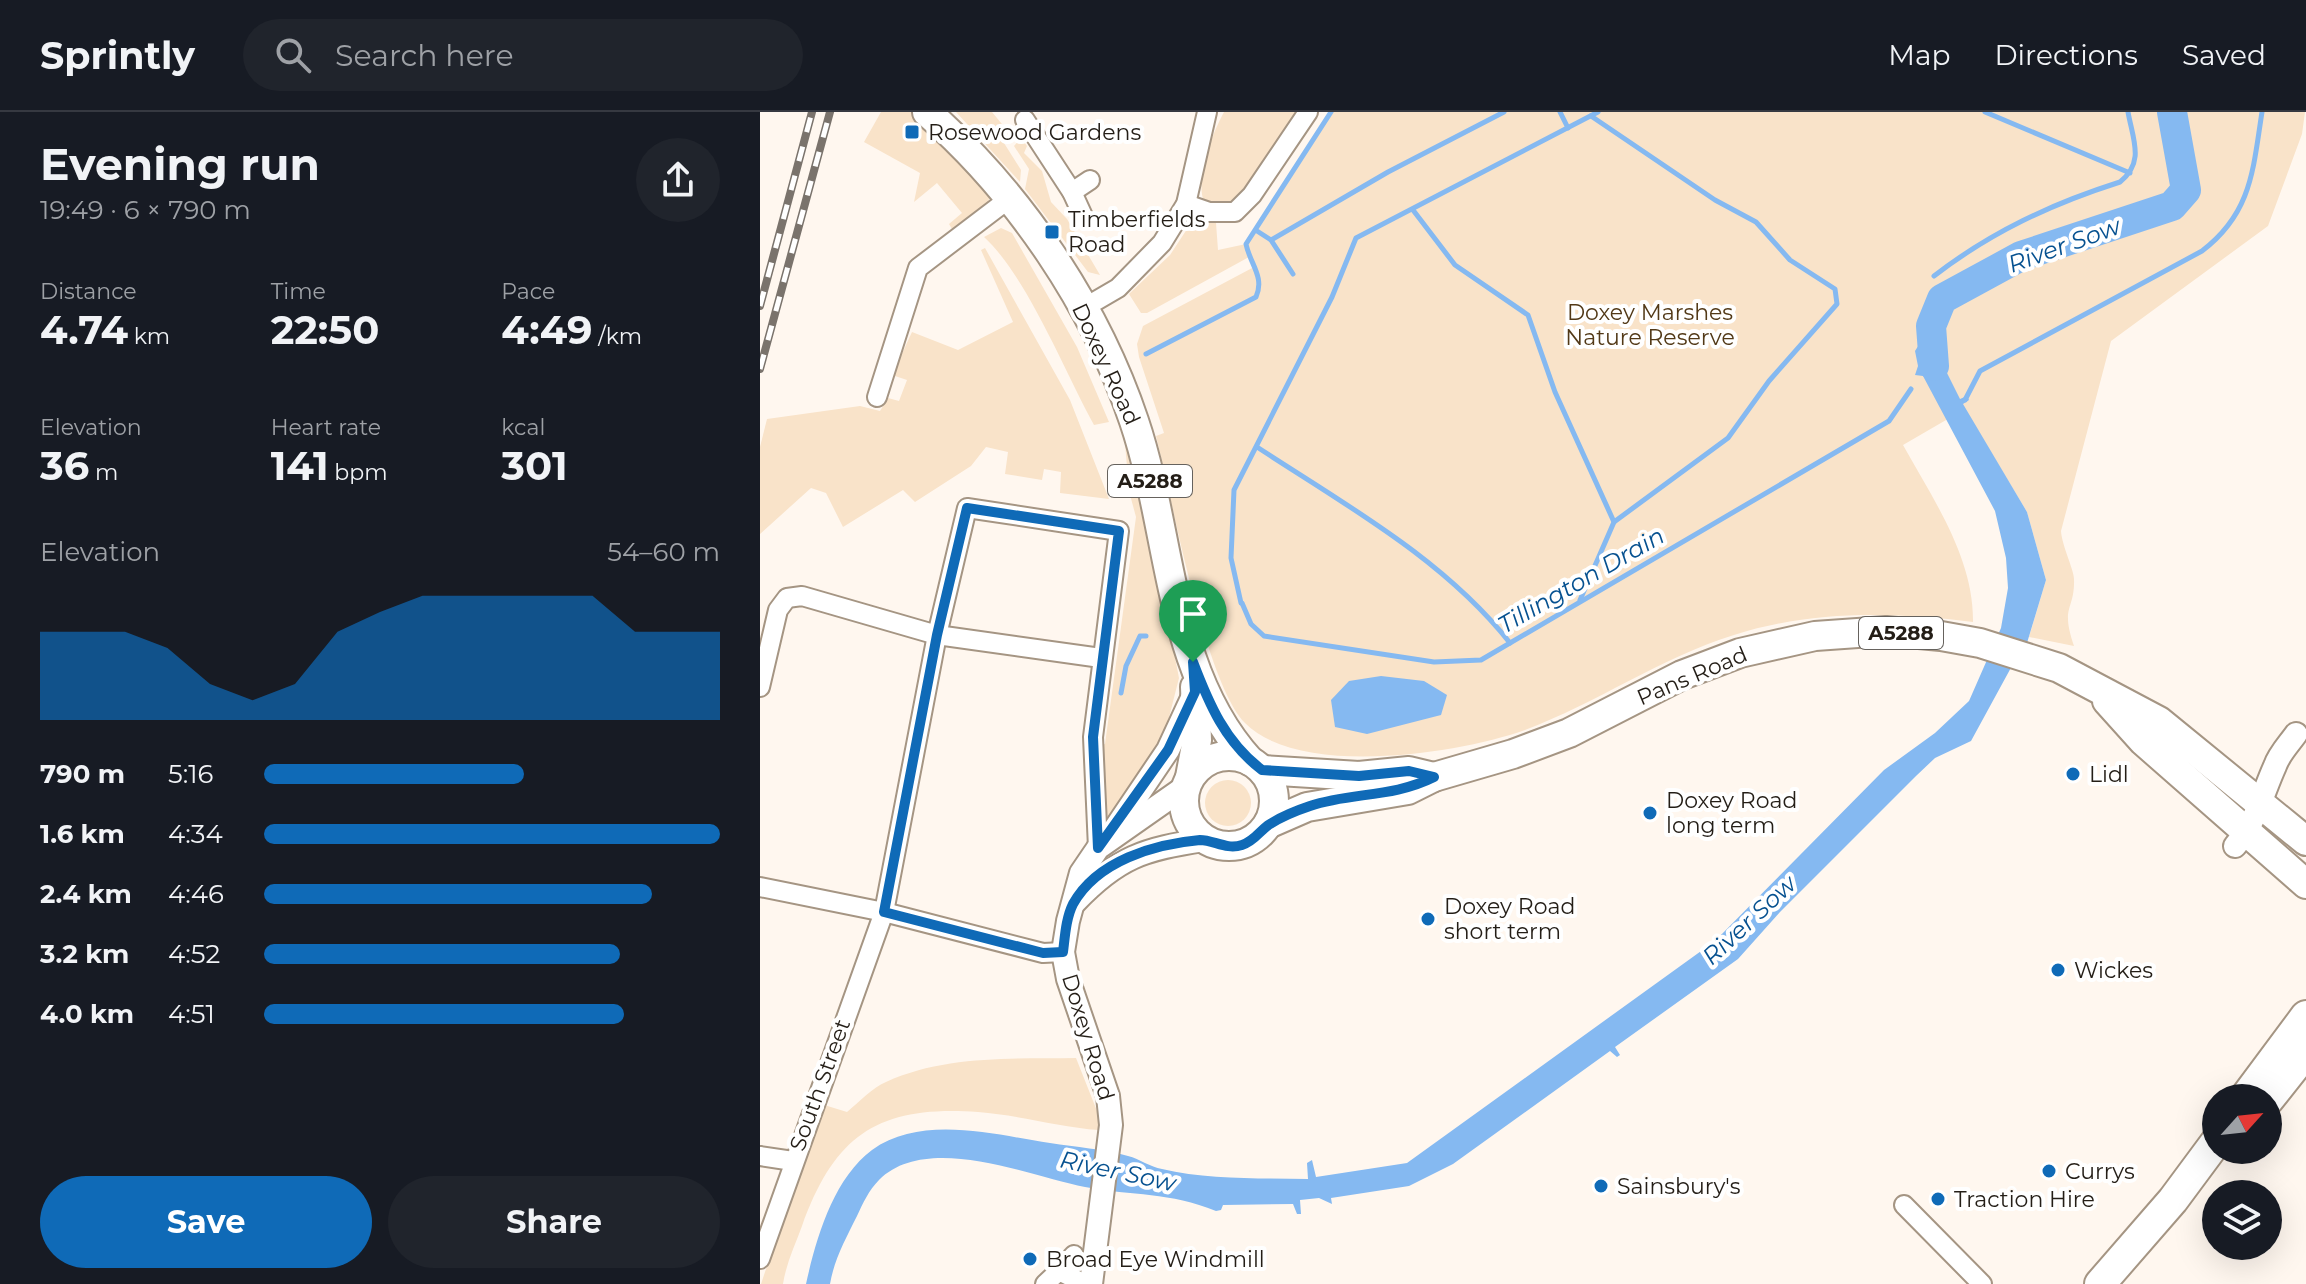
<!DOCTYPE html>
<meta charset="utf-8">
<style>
:root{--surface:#171b24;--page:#20242c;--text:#f1f3f6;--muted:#9ea1a6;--line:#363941;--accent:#0f6ab7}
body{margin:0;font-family:Montserrat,sans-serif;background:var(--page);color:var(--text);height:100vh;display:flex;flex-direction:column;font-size:30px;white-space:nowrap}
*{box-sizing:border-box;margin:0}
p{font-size:26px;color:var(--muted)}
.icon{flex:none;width:44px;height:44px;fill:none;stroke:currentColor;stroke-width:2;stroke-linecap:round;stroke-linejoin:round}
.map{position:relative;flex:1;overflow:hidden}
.panel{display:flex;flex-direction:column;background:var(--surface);width:760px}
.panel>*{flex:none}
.needle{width:52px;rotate:63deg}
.buttons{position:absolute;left:1442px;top:972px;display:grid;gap:16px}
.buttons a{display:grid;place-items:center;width:80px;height:80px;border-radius:50%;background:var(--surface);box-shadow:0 8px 32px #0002;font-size:40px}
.pin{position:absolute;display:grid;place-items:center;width:68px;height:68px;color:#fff;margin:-82px -34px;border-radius:50% 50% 50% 0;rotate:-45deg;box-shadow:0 0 8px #0007}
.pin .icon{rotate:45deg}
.round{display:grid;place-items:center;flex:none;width:84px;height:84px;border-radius:42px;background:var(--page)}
.head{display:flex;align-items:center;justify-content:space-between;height:136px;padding:0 40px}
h1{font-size:44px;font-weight:700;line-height:60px}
.metrics{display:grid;grid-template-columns:repeat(3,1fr);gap:12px;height:136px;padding:8px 40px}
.metrics div{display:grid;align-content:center}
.metrics b{font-size:40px;font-weight:700}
.metrics small{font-size:22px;font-weight:400}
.metrics p{font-size:22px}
.chart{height:224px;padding:16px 40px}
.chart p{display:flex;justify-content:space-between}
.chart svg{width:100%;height:144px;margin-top:8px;fill:var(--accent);opacity:.7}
.cta{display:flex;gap:16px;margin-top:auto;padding:16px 40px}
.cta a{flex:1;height:92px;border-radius:48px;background:var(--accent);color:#fff;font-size:32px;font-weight:700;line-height:92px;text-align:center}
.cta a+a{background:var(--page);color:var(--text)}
ul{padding:0 40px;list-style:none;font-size:26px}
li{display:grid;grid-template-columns:128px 96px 1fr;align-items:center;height:60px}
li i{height:20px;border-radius:10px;background:var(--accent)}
header{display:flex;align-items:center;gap:48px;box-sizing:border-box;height:112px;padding:0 40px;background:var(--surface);border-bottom:2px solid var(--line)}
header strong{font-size:38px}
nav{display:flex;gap:44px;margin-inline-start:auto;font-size:28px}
.search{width:560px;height:72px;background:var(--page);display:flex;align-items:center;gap:20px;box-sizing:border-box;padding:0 28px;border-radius:44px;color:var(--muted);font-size:30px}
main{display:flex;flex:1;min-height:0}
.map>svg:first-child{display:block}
.green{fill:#f9e3c9}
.water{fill:#85b9f1}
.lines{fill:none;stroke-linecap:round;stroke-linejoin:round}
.stream{stroke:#85b9f1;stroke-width:5}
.river{stroke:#85b9f1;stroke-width:30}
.minor-casing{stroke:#a59583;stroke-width:22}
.tertiary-casing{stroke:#a59583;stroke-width:26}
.primary-casing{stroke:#a59583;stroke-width:32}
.trunk-casing{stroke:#a59583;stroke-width:34}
.minor{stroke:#fff;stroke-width:18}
.tertiary{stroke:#fff;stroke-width:22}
.primary{stroke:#fff;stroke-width:28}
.trunk{stroke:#fff;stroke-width:30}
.rail-casing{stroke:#7a736c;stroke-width:8}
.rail{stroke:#fff;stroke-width:5;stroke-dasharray:15;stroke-linecap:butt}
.route-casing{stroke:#fff;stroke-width:16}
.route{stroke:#0f6ab7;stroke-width:10}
.poi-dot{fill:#0f6ab7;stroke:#fff;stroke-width:3}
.labels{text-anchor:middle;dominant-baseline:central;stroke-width:8;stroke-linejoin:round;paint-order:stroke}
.shield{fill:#fff;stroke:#66625d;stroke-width:2}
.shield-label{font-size:20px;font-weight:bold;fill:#241e17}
.poi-label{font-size:22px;fill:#241e17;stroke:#fff;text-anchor:start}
.park-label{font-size:22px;fill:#523917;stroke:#fff}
.street-label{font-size:22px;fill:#241e17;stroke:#fff}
.water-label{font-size:24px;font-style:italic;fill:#065190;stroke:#fff}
</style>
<header>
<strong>Sprintly</strong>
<div class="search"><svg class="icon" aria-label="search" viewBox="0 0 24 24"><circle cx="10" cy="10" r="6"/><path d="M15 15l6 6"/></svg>Search here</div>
<nav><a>Map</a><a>Directions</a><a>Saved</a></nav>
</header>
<main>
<section class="panel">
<div class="head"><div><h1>Evening run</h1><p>19:49 · 6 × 790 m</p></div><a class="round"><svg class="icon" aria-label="share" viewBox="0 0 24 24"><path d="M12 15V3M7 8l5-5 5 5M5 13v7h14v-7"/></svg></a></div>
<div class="metrics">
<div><p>Distance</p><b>4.74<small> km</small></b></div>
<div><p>Time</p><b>22:50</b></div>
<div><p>Pace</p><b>4:49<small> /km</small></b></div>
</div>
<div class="metrics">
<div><p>Elevation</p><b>36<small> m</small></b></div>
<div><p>Heart rate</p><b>141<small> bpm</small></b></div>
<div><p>kcal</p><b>301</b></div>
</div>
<div class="chart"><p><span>Elevation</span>54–60 m</p>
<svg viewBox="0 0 160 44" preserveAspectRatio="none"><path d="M0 44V17L10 17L20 17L30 22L40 33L50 38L60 33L70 17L80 11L90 6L100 6L110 6L120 6L130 6L140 17L150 17L160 17V44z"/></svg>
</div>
<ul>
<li><b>790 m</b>5:16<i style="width:57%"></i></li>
<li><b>1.6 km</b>4:34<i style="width:100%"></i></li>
<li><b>2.4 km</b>4:46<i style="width:85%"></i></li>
<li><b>3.2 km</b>4:52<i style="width:78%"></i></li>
<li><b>4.0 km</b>4:51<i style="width:79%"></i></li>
</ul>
<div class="cta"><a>Save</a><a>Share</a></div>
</section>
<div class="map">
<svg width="1546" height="1172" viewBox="0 0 1546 1172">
<rect width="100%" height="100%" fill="#fff7ef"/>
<g class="green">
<path d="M121 0H151L175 18 230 82 227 96 207 113 203 109 192 117 189 112 202 101 177 71 154 90 160 61 104 30Z"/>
<path d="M196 0H232L251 23 244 31 261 58 260 70Z"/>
<path d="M464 0H540L486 75 467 95 444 91C435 63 451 25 464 0Z"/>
<path d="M571 0H1545L1542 22 1508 114 1351 229 1301 419C1302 434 1314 458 1314 467 1315 499 1300 493 1314 534L1269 525 1286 468 1267 400 1205 297 1143 333C1173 387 1214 446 1213 510 1132 500 1053 498 974 523 900 546 837 591 765 618 698 642 539 666 485 611 445 570 412 387 396 324L404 321 379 245 377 232 383 214 494 155 489 145 387 201H381L369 182 410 143 433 108 446 105 456 111 458 138 486 132Z"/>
<path d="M261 26 267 34 264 41 282 59 291 90 307 107 340 163 328 160 265 77 269 57 254 34Z"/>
<path d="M241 116 252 121 317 235 349 310 334 313C305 260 266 163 224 125Z"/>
<path d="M225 136 310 288 349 387 300 381 301 360 284 357 282 368 245 362 248 340 226 335 211 354 155 390 143 378 83 415 66 381 51 376 0 422V335L7 307 100 294 120 299 128 286 139 289 147 268 132 263 152 220 198 238 253 210 221 138Z"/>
<path d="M365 331 382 375 419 566 403 629 346 708 339 633 345 632 376 405 369 379Z"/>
<circle cx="468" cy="691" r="23"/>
<path d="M316 946 339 1004V1018C298 1015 259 1003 218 1000 119 993 75 1022 42 1114 35 1133 26 1152 23 1172H1L61 992 87 1000C99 990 112 976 126 970 185 943 253 947 316 946Z"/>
</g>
<g class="water">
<path d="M1171 214 1185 234V257L1200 287 1207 284 1209 288 1203 292 1267 400 1286 468 1267 531 1272 535 1253 552 1211 629 1175 646 1156 664 1020 800 978 847 855 935 860 943 857 945 850 939 693 1052 649 1074 571 1086 572 1092 559 1086 540 1088 541 1102H537L533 1092 463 1093 461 1098 456 1099C410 1080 373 1084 325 1075 269 1064 167 1020 119 1068 109 1078 103 1091 97 1104 86 1126 74 1148 70 1172H46C56 1127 73 1067 112 1038 162 1002 235 1023 290 1031 316 1035 343 1037 368 1044 380 1047 390 1055 402 1057 448 1068 501 1066 548 1067L547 1051 552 1048 556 1065 647 1051 955 829 1124 658 1175 621 1209 589 1241 516 1248 476 1246 446 1235 399 1163 264 1155 263 1158 254 1155 239Z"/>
<path d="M621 564 664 569 687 583 681 603 607 622 575 615 571 588 589 569Z"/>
</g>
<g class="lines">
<g class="stream">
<path d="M800 0 808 16"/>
<path d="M1225 0 1370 61"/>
<path d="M831 4 955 88 996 110 1030 148 1075 177 1077 192 1009 269 968 326 854 410"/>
<path d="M653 98 695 153 768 203 795 280 854 410 820 488"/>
<path d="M497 119 511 128 628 60 744 0"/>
<path d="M511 128 533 162"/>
<path d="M1174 164C1231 120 1291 92 1360 70 1385 50 1373 28 1368 0"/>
<path d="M386 242 496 185C505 165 490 152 486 132L571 0"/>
<path d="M1205 288 1220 259 1442 139C1492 101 1493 57 1502 0"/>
<path d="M497 335C584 392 684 447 750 531"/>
<path d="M481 491 471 446 474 378 572 185 596 126 838 0"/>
<path d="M482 491 491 512 504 524 674 550 721 548 1129 309 1151 277"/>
<path d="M361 581 366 554 380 524H386"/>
</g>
<path class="river" d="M1174 254 1171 214 1182 187 1261 144 1412 94 1426 78 1412 0"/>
<defs>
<g id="minor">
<path d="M265 8 312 80 323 104"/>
<path d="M312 80 330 68"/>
<path d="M426 92 449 100H475L492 83 548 0"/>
<path d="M322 197 358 176 402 131 426 92 447 0"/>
<path d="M117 285 158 156 250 86"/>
<path d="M0 575 18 498 27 486 42 484 177 523 341 546"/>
<path d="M0 775 124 800 283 841 303 840"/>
<path d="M0 1044 33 1049"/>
<path d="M1144 1093 1222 1172"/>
<path d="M0 1147 124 800 177 523 207 396 359 419 333 625 338 736"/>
<path d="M299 1159 314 1143"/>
<path d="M285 1172 299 1159 325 1172"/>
</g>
<g id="tertiary">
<path d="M354 718 408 638 434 582"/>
<path d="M1475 734C1496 710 1502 683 1515 654 1519 642 1529 632 1536 622"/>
<path d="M315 790C358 745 384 737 444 728"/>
<path d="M331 1172 351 1013 348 984 308 867 303 840 308 809 321 761 338 736 425 675"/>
</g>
<g id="primary">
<path d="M167 0C259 81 335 193 374 309 412 421 407 558 490 649"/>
<path d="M1347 589 1383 629 1546 772"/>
<circle cx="469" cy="689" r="45"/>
<path d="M502 658 599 664 649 659 674 665"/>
<path d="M430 665 437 628 435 575"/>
<path d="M508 712 547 695 648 678 674 665 753 642 809 621 922 563 980 541 1055 524 1126 519 1181 524 1220 531 1299 556 1399 609 1546 729"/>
</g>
<g id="trunk">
<path d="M1485 986 1546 904"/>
<path d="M1508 988 1546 940"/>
<path d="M1340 1172 1413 1088 1456 1030"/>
</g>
</defs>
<use href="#minor" class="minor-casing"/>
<use href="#tertiary" class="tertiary-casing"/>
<use href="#primary" class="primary-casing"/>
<use href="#trunk" class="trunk-casing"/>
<use href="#minor" class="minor"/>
<use href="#tertiary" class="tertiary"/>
<use href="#primary" class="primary"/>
<use href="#trunk" class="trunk"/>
<defs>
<g id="rail">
<path d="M0 194 52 0"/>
<path d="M0 257 70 0"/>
</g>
</defs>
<use href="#rail" class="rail-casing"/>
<use href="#rail" class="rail"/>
</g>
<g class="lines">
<defs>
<path id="route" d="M207 396 359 419 333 625 338 736 408 638 435 580 433 550C449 592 465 630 502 658L599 664 649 659 674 665C632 686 592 680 550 694 538 698 521 705 510 712 500 718 495 729 482 733 466 738 454 728 440 728 394 732 337 749 313 792 306 806 305 824 303 840L283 841 124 800 177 523Z"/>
</defs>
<use href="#route" class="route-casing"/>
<use href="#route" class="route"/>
</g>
<g class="poi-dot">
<rect x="144" y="12" width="16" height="16" rx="4"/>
<rect x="284" y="112" width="16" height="16" rx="4"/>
<circle cx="1313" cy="662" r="8"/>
<circle cx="890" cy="701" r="8"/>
<circle cx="668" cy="807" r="8"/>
<circle cx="1298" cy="858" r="8"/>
<circle cx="1289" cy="1059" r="8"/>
<circle cx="841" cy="1074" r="8"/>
<circle cx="1178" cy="1087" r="8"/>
<circle cx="270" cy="1147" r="8"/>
</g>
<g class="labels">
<g class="shield">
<rect x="348" y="353" width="84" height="32" rx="6"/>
<rect x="1099" y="505" width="84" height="32" rx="6"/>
</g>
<g class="shield-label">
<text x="390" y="369">A5288</text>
<text x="1141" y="521">A5288</text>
</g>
<g class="poi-label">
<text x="168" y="20">Rosewood Gardens</text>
<text x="308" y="107">Timberfields<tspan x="308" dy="25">Road</tspan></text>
<text x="1329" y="662">Lidl</text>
<text x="906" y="688">Doxey Road<tspan x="906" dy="25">long term</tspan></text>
<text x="684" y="794">Doxey Road<tspan x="684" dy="25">short term</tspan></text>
<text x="1314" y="858">Wickes</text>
<text x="1305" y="1059">Currys</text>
<text x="857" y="1074">Sainsbury's</text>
<text x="1194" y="1087">Traction Hire</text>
<text x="286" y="1147">Broad Eye Windmill</text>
</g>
<g class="park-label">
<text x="890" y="200">Doxey Marshes<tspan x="890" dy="25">Nature Reserve</tspan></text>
</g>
<g class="street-label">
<text transform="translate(346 252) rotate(65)">Doxey Road</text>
<text transform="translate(932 564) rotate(-23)">Pans Road</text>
<text transform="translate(328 925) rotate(73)">Doxey Road</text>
<text transform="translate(60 973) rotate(-70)">South Street</text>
</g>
<g class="water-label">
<text transform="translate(1304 133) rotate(-20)">River Sow</text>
<text transform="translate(821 468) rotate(-30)">Tillington Drain</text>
<text transform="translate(989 808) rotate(-43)">River Sow</text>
<text transform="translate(358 1059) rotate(12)">River Sow</text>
</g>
</g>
</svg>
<div class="buttons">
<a><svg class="needle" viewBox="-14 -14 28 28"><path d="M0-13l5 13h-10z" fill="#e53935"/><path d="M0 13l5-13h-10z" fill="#9ea1a6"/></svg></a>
<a><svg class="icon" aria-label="layers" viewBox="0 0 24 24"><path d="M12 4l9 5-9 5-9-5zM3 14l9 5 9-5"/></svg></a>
</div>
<div class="pin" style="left:433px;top:550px;background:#1e9e55"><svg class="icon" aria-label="arrive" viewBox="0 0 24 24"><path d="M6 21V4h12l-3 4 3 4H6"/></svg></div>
</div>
</main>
